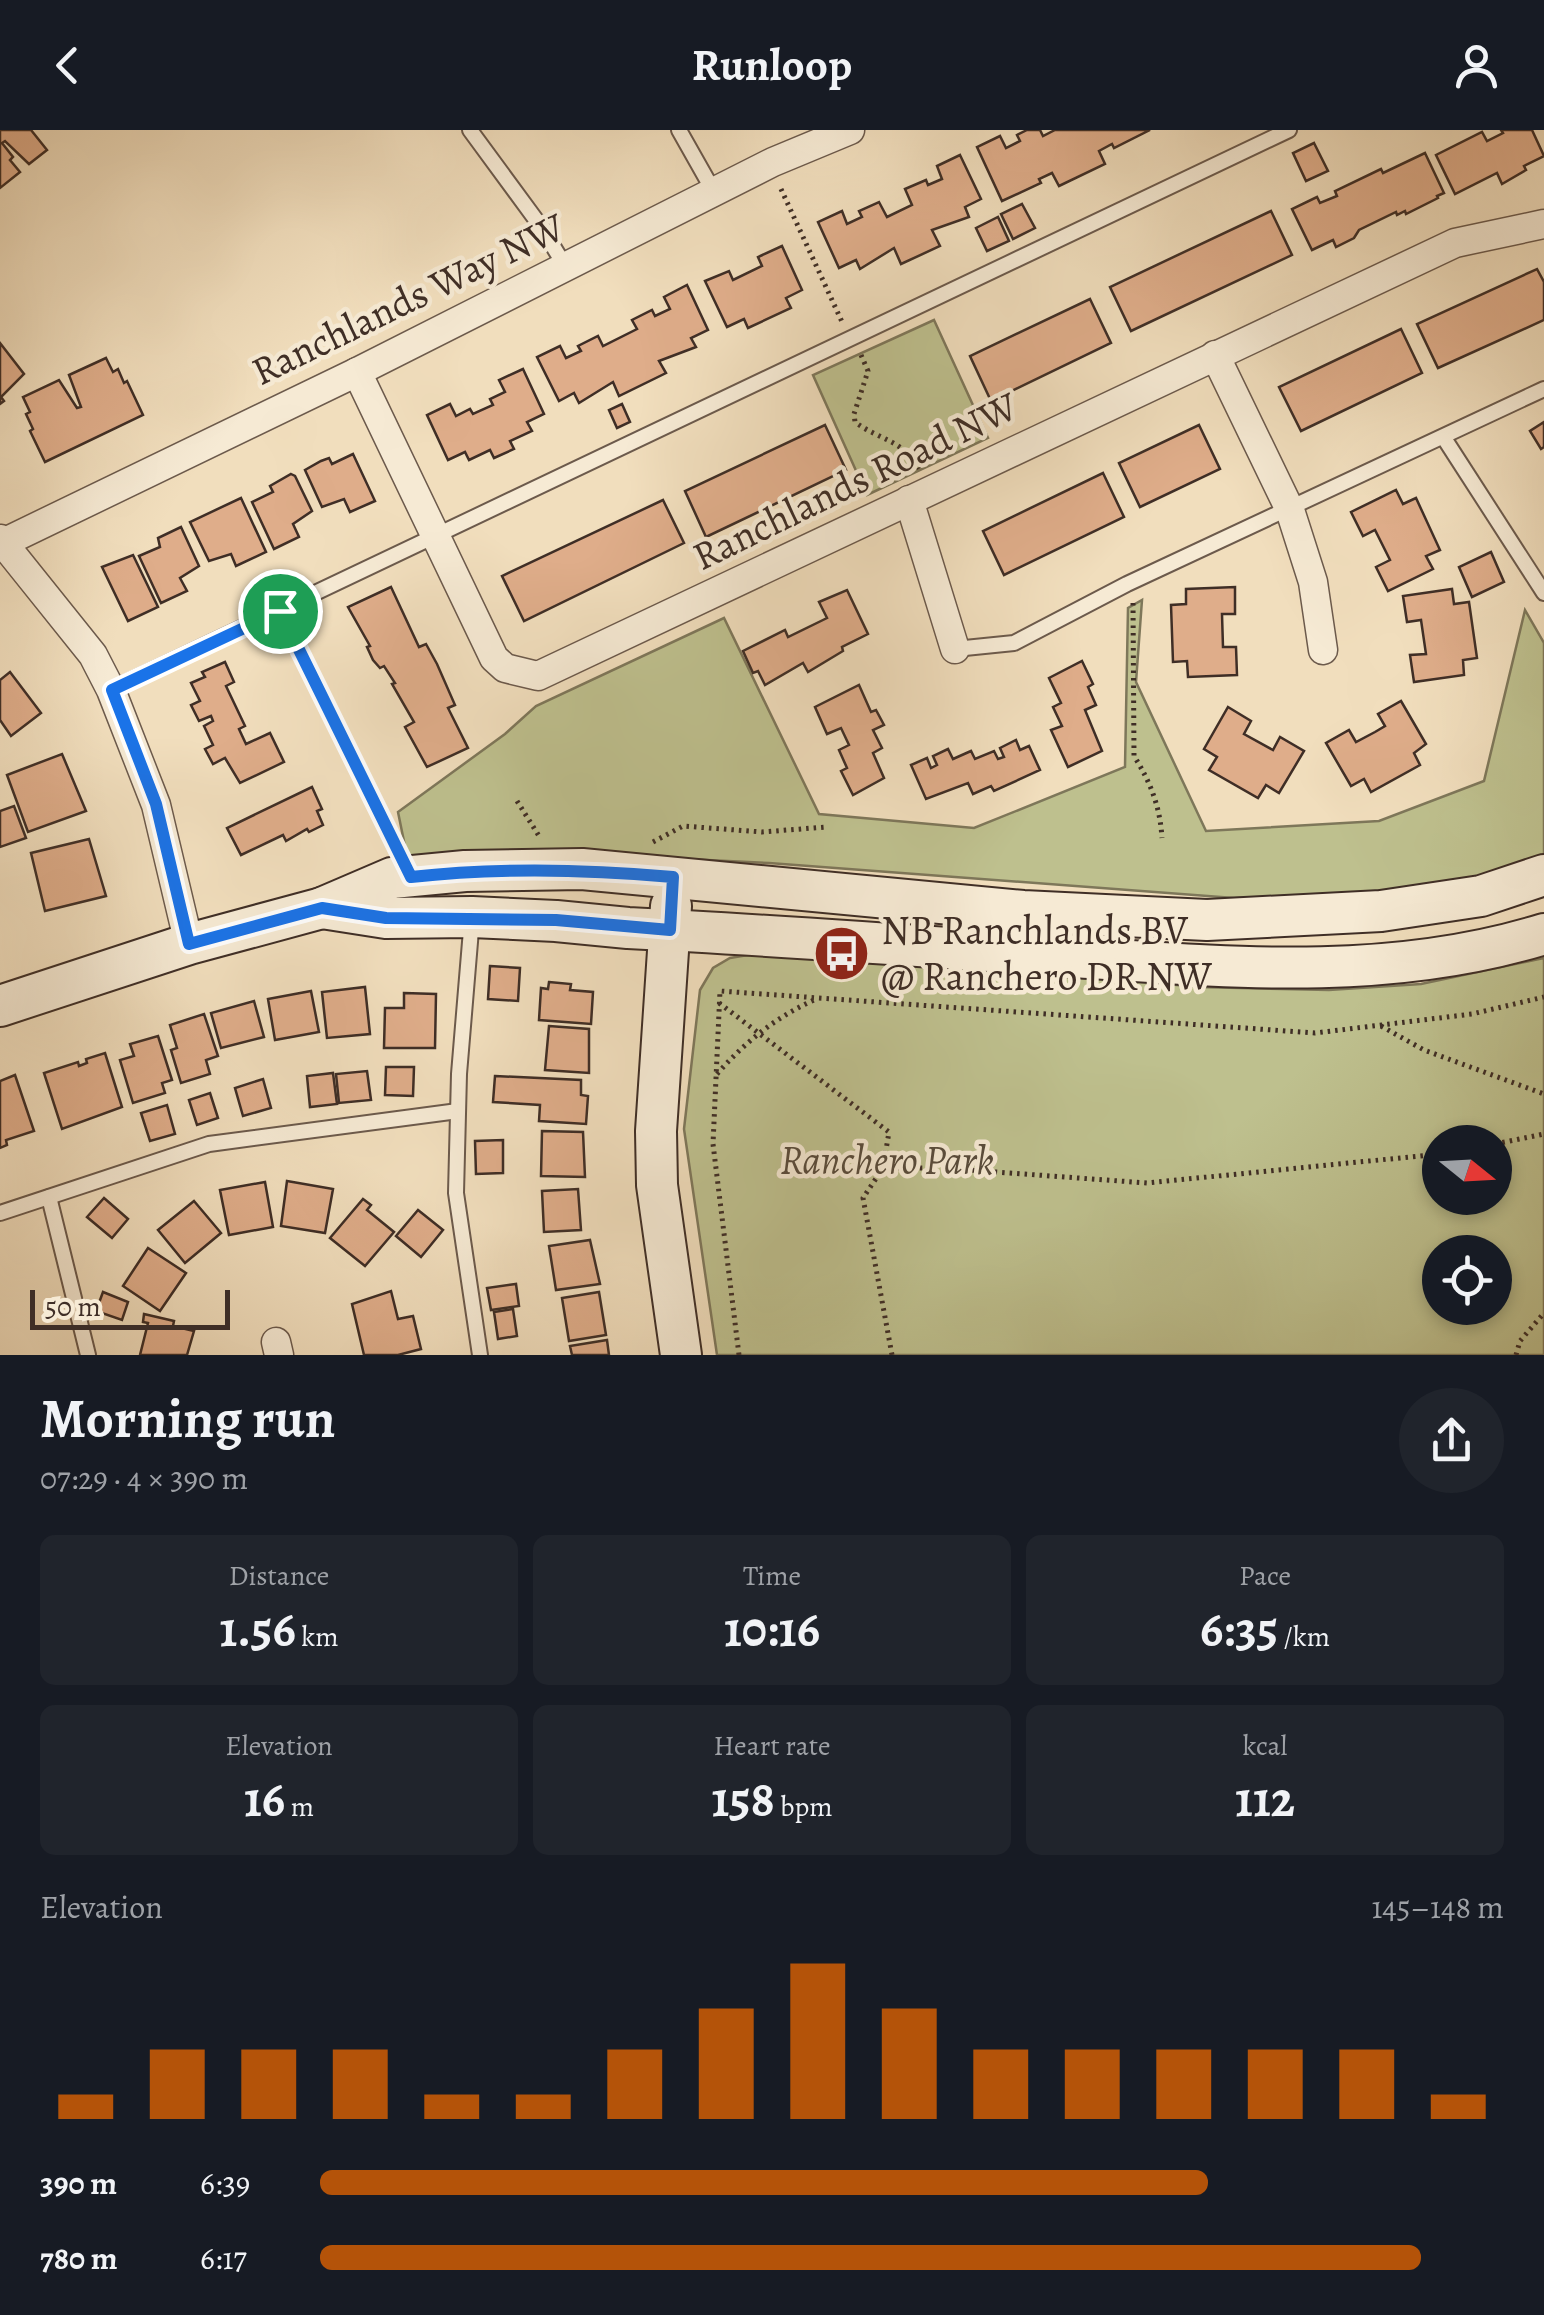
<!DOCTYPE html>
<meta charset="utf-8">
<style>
:root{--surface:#171b24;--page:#20242c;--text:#f1f3f6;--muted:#9ea1a6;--accent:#b45309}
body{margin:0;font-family:Alegreya,serif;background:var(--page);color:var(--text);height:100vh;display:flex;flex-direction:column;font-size:38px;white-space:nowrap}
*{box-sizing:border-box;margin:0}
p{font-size:32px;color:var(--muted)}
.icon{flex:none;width:55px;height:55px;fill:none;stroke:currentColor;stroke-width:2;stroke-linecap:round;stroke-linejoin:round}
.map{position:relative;height:1225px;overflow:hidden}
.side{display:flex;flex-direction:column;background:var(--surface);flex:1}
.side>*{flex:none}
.needle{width:65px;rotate:108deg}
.tools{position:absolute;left:1422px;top:995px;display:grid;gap:20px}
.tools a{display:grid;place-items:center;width:90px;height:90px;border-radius:50%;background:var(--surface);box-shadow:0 5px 15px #0003;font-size:50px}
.scale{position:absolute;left:30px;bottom:25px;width:200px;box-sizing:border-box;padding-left:10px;border:5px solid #3f2e26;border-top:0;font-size:28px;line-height:35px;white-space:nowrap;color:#3f2e26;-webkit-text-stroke:8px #f6ead4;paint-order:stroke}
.pin{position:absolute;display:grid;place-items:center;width:85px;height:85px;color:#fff;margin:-42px;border:5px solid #fff;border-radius:50%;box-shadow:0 2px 10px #0007}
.round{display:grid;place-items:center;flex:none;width:105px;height:105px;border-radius:52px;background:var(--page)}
.overview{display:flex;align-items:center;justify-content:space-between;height:170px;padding:0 40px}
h1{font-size:55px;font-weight:700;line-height:75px}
.stats{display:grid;grid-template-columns:repeat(3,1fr);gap:15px;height:170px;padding:10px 40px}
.stats div{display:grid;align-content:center;border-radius:15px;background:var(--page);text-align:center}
.stats b{font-size:50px;font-weight:700}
.stats small{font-size:28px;font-weight:400}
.stats p{font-size:28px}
.chart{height:280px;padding:20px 40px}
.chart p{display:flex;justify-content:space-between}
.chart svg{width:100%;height:180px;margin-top:10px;stroke:var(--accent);stroke-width:6}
ul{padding:0 40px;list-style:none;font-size:32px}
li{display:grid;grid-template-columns:160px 120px 1fr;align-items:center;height:75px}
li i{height:25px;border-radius:12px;background:var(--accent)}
header{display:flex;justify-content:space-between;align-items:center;height:130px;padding:0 40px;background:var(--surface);font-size:45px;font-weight:700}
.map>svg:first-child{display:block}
.green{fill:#bec08e;stroke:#7e775a;stroke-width:2.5;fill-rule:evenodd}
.building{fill:#dfad8a;stroke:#3f2e26;stroke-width:2.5}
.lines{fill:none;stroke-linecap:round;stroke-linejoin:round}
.lane-casing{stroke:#6c5a4c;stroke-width:18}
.street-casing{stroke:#6c5a4c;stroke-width:31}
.secondary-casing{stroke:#3f2e26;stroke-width:44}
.path{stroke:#3f2e26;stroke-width:5;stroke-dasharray:2.5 5;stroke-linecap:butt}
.lane{stroke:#f6ead4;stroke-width:14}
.street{stroke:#f6ead4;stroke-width:28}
.secondary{stroke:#f6ead4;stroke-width:40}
.route-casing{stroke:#fff;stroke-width:20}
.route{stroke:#1a73e8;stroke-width:12}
.labels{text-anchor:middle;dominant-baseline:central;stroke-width:9;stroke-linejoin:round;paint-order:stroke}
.street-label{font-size:40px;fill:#3f2e26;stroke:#f6ead4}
.poi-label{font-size:40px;fill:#3f2e26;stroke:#f6ead4;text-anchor:start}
.park-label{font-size:40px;font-style:italic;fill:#584b3b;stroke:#f6ead4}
</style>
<header><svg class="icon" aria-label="back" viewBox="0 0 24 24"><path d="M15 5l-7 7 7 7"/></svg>Runloop<svg class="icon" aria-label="person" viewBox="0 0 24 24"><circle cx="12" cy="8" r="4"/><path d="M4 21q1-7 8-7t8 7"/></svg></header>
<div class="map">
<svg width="1544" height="1225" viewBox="0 0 1544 1225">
<rect width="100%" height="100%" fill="#f1debd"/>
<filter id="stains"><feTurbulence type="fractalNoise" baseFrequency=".002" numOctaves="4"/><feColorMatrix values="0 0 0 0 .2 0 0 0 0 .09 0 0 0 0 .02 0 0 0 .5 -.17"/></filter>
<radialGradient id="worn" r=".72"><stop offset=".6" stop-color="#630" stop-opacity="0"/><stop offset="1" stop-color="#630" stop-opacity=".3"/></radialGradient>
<g class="green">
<path d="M934 190 988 308 867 365 813 245Z"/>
<path d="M1142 470 1136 552 1206 701 1379 691 1484 651 1525 480 1544 513V728L1450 754 1339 765 1234 768 769 733 521 721 408 731 398 682 505 604 536 576 724 488 819 684 974 698 1125 637 1128 478Z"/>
<path d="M754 824 1056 843 1197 857 1329 860 1421 854 1544 828V1225H717L684 999 700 860 713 838 730 828ZM1440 1012H1495V1068H1440ZM1440 1122H1495V1178H1440Z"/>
</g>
<g class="building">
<path d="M0 0H31L47 20 29 34 5 11 2 13 13 27 10 30 20 42 0 58Z"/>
<path d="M1027 0H1040L1043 6 1055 0H1150L1114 18 1112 14 1099 21 1105 34 1059 56 1052 43 1039 49 1041 53 1002 71 977 17 1000 6 1006 18 1020 11 1017 5Z"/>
<path d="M1501 0H1532L1544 26 1524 36 1526 40 1502 54 1497 43 1455 64 1436 25 1482 2 1487 11 1503 3Z"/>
<path d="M1314 13 1328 41 1306 51 1293 23Z"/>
<path d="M1425 23 1444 63 1437 66 1438 68 1406 84 1405 81 1397 85 1396 82 1359 100 1354 108 1336 117 1333 110 1312 120 1292 79 1317 67 1320 73 1337 66 1335 61 1381 39 1383 43Z"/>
<path d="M960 25 981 69 965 77 969 87 932 100 940 116 901 134 894 118 860 139 856 130 839 138 818 92 842 81 847 94 862 87 859 81 879 72 887 87 912 75 905 59 926 50 928 55 942 49 937 36Z"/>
<path d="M1022 74 1035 98 1013 109 1001 84Z"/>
<path d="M1271 81 1292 125 1131 201 1110 157Z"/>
<path d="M998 87 1009 111 987 121 976 98Z"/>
<path d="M782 116 802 160 786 168 791 178 748 198 744 189 727 197 705 151 729 141 733 150 762 136 758 127Z"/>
<path d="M1537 139 1544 152V190L1438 238 1417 194Z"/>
<path d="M687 155 708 200 691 208 696 217 659 231 666 243 619 266 613 252 579 273 574 263 559 271 537 227 560 216 566 228 581 221 578 216 598 206 603 216 637 199 632 190 652 180 655 186 670 179 664 167Z"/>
<path d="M1090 169 1111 213 991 271 970 226Z"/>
<path d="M1401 199 1422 243 1301 301 1279 257Z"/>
<path d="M0 213 24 244 1 267 4 271 0 274Z"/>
<path d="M106 228 113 242 118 239 124 253 127 251 143 285 45 332 30 301 33 299 26 284 30 282 23 267 59 250 77 278 81 277 69 245Z"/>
<path d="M523 239 544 284 527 292 532 301 510 311 514 319 494 328 490 320 469 330 465 322 448 330 427 285 450 274 456 286 470 279 473 284 493 275 490 269 505 262 499 250Z"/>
<path d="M622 274 630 292 617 298 609 280Z"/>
<path d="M1544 292V317L1541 319 1530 301Z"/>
<path d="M825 295 846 340 706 407 685 361Z"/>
<path d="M1199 295 1220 339 1140 377 1119 333Z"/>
<path d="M353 324 375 371 350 382 344 369 322 377 305 340 321 331 329 328 332 334Z"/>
<path d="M1103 343 1124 387 1004 445 983 401Z"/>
<path d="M291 344 295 346 312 381 293 394 299 407 274 419 252 372 273 362 270 356Z"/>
<path d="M1396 360 1403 374 1416 368 1440 420 1426 426 1433 439 1388 461 1376 437 1390 430 1375 400 1363 406 1351 382Z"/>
<path d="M241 368 266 422 236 436 231 424 209 431 190 392Z"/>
<path d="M663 370 684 413 524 491 502 446Z"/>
<path d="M181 397 199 436 180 448 187 461 161 473 139 426 160 417 158 408Z"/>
<path d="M1491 422 1504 452 1472 467 1459 437Z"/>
<path d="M133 425 158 477 128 491 102 437Z"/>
<path d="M391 457 419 517 426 514 437 534 455 575 448 578 468 618 427 637 405 597 414 592 392 554 395 553 384 536 380 538 373 530 367 517 370 516 348 477Z"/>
<path d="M1235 457V484H1222L1223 517H1236L1237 545 1188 547 1187 531 1173 532 1171 475 1186 474V459Z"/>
<path d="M1452 459 1454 474 1469 472 1477 528 1463 530 1464 545 1414 552 1410 525 1426 524 1421 490 1407 492 1403 466Z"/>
<path d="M847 460 868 504 842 517 843 521 808 542 803 533 765 555 758 541 753 543 743 521 785 500 788 507 827 488 819 472Z"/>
<path d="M1082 531 1093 554 1088 557 1096 575 1085 580 1102 621 1068 637 1051 600 1062 596 1053 577 1061 573 1049 548Z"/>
<path d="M225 532 234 552 226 556 245 596 239 599 246 614 270 603 284 632 240 653 225 628 213 634 205 619 213 615 204 596 213 591 211 586 199 591 191 575 200 571 191 553 205 547 202 542Z"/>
<path d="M10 542 41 583 11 606 0 590V550Z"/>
<path d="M859 555 871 582 876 580 884 595 873 600 882 618 873 623 884 648 853 665 841 641 847 638 839 620 849 615 841 598 827 604 815 577Z"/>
<path d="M1401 571 1426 614 1414 623 1420 635 1371 662 1364 649 1351 656 1326 613 1349 600 1356 612 1375 602 1385 596 1378 584Z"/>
<path d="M1228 577 1251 591 1244 604 1273 620 1280 607 1304 621 1279 663 1266 655 1258 668 1209 640 1217 627 1204 619Z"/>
<path d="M1016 610 1020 620 1029 616 1040 640 994 661 991 656 973 664 968 653 926 669 911 635 927 628 931 638 937 635 933 626 948 619 953 629 971 621 975 629 994 621 998 629 1004 627 1000 618Z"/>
<path d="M62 624 86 681 28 702 7 645Z"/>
<path d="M312 657 322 679 317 681 323 695 309 702 307 699 286 711 283 705 241 725 227 698Z"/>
<path d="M14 676 26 708 0 717V681Z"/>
<path d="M89 709 106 766 45 781 31 723Z"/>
<path d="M490 836 520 838 518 871 488 869Z"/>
<path d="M549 852 571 854 570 860 593 862 591 894 539 890 541 858 548 859Z"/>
<path d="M365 857 370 904 327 908 322 862Z"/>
<path d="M311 861 319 902 275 910 268 869Z"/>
<path d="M404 863 436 864 435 918H384L385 878H404Z"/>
<path d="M254 871 264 907 221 918 211 883Z"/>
<path d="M204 884 218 926 206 930 210 944 181 953 171 920 177 918 170 895Z"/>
<path d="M549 896 589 899V943L545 940Z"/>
<path d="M158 906 172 950 162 953 165 963 133 973 120 930 134 926 130 914Z"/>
<path d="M105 923 122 977 62 999 44 943 78 932 79 936 87 933 86 929Z"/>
<path d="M386 937H414L413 966 385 965Z"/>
<path d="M367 941 371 970 339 973 336 944Z"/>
<path d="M333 943 337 974 310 977 307 946Z"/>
<path d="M15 945 34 1001 6 1010 7 1015 0 1018V951Z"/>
<path d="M495 946 581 950V965L588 966 586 994 539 991 540 975 493 972Z"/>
<path d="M263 949 271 978 243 986 235 958Z"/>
<path d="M210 963 218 988 197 995 189 970Z"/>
<path d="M167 975 175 1004 150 1011 141 983Z"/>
<path d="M542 1001 583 1002 585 1047 541 1046Z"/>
<path d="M503 1010V1043L476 1044 475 1011Z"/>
<path d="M287 1051 333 1059 325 1103 281 1096Z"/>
<path d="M265 1052 273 1097 229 1105 220 1060Z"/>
<path d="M578 1059 581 1100 544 1102 542 1061Z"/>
<path d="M104 1068 128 1089 112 1108 87 1087Z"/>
<path d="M363 1069 371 1075 367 1080 394 1102 365 1136 330 1108Z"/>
<path d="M194 1071 221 1103 185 1133 158 1100Z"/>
<path d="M418 1080 443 1100 421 1127 396 1106Z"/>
<path d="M590 1110 600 1154 556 1160 549 1116Z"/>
<path d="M148 1118 186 1143 160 1181 123 1156Z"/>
<path d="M516 1154 519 1176 491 1180 487 1158Z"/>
<path d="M391 1161 398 1189 413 1186 421 1219 398 1225H364L352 1174Z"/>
<path d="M103 1162 128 1172 122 1190 96 1181Z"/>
<path d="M599 1162 606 1205 569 1211 562 1168Z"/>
<path d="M513 1179 517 1206 498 1209 494 1182Z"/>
<path d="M144 1184 174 1191 173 1196 194 1201 187 1225H140L148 1193 143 1192Z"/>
<path d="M607 1210 609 1225H572L570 1216Z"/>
</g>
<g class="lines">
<defs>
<g id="lane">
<path d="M470 0 542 98 565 136"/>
<path d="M679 0 714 62"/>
<path d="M1444 308 1544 463"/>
<path d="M280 481 408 740"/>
<path d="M955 519 1014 513 1127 454 1544 259"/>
<path d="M111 560 1289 0"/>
<path d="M472 788 459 944 456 1063 480 1225"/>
<path d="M49 1067 88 1225"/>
<path d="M0 1083 209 1014 458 981"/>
</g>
<g id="street">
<path d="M1215 225 1290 380 1313 452 1323 520"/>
<path d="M357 242 494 528 505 538 538 546 1455 113 1544 94"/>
<path d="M909 370 955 519"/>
<path d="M0 409 93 525 111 560 156 675 189 814"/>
<path d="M3 413 357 242 773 32 850 0"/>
<path d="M276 1212 279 1225"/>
</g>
<g id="secondary">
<path d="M671 776 656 1001 657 1055 681 1225"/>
<path d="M322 778 386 788 472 787 556 791 628 798C772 805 917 816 1061 826 1223 837 1386 853 1544 804"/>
<path d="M0 876 189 814 322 778 392 748 465 741 582 739 1023 781 1207 790 1381 781 1481 766 1544 745"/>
</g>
</defs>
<use href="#lane" class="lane-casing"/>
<use href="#street" class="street-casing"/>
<use href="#secondary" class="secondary-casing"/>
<g class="path">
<path d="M781 59 843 194"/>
<path d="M861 225 868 241 854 284 855 292C879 310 904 310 919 339"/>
<path d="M1133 473 1134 626C1151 653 1160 677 1162 708"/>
<path d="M517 671 539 706"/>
<path d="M653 712 683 696 762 702 826 697"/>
<path d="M719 873 889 1002 883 1038"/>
<path d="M1381 896 1424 920 1544 964"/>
<path d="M717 944C745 912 776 887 814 870"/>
<path d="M1495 1014 1544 1004"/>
<path d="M739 1225 713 1014 720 861 1315 903 1472 884 1544 867"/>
<path d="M892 1225 863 1068 883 1038H941L1147 1053 1440 1024"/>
<path d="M1516 1225 1520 1211 1544 1183"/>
</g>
<use href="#lane" class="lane"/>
<use href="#street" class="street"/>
<use href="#secondary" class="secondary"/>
</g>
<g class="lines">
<defs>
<path id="route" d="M280 481 411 747C500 737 584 739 673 747L670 800 556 790 386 788 322 778 189 814 156 674 112 560Z"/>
</defs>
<use href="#route" class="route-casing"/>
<use href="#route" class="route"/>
</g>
<defs>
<symbol id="bus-disc" viewBox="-11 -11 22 22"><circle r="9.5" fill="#8f2418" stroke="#f6ead4"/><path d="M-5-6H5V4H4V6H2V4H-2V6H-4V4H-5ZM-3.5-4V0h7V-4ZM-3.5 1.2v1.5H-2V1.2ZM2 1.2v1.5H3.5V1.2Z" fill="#fff"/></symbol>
</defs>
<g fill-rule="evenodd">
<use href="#bus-disc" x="810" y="792" width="63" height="63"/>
</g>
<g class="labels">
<g class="street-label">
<text transform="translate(408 169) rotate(-26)">Ranchlands Way NW</text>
<text transform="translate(855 351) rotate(-26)">Ranchlands Road NW</text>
</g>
<g class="poi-label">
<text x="881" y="800">NB Ranchlands BV<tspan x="881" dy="46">@ Ranchero DR NW</tspan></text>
</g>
<g class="park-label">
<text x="887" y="1030">Ranchero Park</text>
</g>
</g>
<rect width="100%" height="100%" filter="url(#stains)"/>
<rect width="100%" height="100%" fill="url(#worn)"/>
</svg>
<div class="tools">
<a><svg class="needle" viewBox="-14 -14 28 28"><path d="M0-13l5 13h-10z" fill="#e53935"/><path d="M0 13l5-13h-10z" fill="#9ea1a6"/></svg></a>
<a><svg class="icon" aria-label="locate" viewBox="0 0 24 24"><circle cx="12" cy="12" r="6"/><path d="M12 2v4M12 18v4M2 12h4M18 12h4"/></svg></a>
</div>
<div class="scale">50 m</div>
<div class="pin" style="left:280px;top:481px;background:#1e9e55"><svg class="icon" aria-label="arrive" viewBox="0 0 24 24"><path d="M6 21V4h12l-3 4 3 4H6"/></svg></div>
</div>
<section class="side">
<div class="overview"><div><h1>Morning run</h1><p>07:29 · 4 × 390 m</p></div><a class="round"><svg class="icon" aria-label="share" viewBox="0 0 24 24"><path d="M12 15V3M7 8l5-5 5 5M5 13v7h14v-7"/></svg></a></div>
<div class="stats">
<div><p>Distance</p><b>1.56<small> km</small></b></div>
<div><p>Time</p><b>10:16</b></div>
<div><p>Pace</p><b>6:35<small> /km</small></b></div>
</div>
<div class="stats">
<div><p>Elevation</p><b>16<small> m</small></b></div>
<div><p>Heart rate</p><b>158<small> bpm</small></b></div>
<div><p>kcal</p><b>112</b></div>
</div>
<div class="chart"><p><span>Elevation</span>145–148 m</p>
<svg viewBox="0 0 160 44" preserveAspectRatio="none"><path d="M5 44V38M15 44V27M25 44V27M35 44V27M45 44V38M55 44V38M65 44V27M75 44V17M85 44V6M95 44V17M105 44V27M115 44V27M125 44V27M135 44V27M145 44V27M155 44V38"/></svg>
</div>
<ul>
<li><b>390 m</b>6:39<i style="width:75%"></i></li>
<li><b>780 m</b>6:17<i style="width:93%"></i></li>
</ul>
</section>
